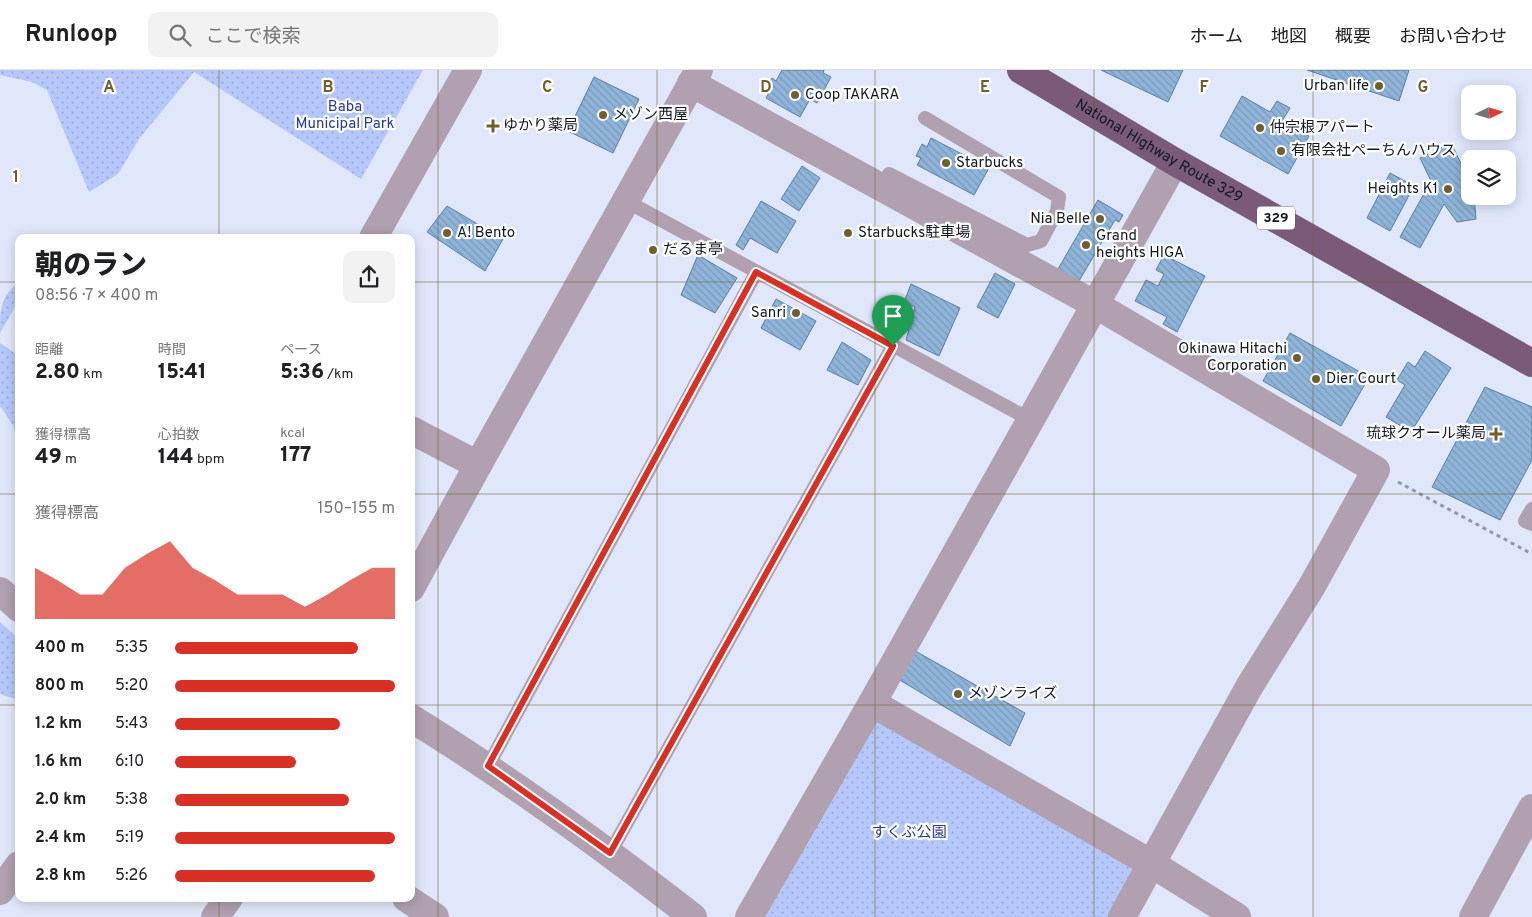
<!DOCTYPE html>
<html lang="ja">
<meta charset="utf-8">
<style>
:root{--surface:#fff;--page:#f2f2f2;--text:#202124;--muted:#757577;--line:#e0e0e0;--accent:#d93025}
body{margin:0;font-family:Overpass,"Noto Sans JP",sans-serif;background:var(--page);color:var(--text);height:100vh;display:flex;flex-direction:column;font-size:19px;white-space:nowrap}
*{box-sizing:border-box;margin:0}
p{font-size:16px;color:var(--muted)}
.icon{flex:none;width:28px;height:28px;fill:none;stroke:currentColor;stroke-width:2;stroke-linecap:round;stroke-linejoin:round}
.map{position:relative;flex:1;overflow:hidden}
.sheet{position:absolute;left:15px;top:164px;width:400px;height:668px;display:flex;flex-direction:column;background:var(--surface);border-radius:10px;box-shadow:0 2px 12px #0003}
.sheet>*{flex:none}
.needle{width:32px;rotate:85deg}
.controls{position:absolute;left:1461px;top:15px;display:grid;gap:10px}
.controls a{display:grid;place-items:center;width:55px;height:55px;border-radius:10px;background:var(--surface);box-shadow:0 2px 12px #0003;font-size:25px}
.pin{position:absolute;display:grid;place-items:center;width:42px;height:42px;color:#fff;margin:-51px -21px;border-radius:50% 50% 50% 0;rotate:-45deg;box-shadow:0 0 5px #0007}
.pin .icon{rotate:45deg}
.round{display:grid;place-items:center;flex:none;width:52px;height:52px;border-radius:10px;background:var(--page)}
.head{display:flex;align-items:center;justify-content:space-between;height:85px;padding:0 20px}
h1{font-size:28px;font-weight:800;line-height:38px}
.metrics{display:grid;grid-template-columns:repeat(3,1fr);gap:8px;height:85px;padding:5px 20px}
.metrics div{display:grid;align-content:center}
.metrics b{font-size:21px;font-weight:800}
.metrics small{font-size:14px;font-weight:400}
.metrics p{font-size:14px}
.chart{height:140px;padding:10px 20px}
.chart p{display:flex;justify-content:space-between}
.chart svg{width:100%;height:90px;margin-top:5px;fill:var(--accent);opacity:.7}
ul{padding:0 20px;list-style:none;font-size:16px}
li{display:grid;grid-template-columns:80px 60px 1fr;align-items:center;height:38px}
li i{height:12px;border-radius:6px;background:var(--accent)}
header{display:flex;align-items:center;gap:30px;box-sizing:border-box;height:70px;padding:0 25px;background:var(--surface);border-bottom:1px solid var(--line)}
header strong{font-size:24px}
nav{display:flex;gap:28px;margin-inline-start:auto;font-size:18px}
.search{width:350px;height:45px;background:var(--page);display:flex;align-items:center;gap:12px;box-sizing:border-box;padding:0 18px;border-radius:10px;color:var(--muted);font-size:19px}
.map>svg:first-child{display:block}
.green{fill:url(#green-dots)}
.building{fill:url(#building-back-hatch);stroke:#5b7ea1}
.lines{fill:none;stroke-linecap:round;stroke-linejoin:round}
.path{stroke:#9298aa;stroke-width:3;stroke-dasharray:4 4;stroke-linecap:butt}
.service{stroke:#b1a0b0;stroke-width:14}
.minor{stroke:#b1a0b0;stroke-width:28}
.tertiary{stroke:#b1a0b0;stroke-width:28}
.trunk{stroke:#7a5a78;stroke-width:28}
.route-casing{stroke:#fff;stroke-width:10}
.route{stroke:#d93025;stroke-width:6}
.grid{fill:none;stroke:#705e2c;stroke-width:1;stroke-opacity:0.55}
.poi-dot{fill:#705e2c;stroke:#fff;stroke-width:2}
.labels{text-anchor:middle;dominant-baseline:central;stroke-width:4.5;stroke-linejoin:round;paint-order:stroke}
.shield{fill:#fff;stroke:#585d68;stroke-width:1}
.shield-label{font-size:14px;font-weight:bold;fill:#111727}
.poi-label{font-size:15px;fill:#111727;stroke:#fff;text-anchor:start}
.park-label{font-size:15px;fill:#2637a7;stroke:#fff}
.street-label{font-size:15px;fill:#111727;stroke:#fff}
.grid-label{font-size:16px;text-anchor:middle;font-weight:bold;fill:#705e2c;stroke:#fff;stroke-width:4.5;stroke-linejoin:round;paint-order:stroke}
</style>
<header>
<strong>Runloop</strong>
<div class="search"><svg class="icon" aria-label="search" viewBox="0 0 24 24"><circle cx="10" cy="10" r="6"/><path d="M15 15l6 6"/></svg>ここで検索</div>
<nav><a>ホーム</a><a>地図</a><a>概要</a><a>お問い合わせ</a></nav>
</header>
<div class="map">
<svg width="1532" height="847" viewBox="0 0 1532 847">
<defs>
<pattern id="green-dots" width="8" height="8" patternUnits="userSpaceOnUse" patternTransform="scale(1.25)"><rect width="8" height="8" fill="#b6c8fb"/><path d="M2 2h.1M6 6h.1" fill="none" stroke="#9babd7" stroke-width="1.8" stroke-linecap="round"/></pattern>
<pattern id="building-back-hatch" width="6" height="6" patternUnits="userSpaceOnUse" patternTransform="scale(1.25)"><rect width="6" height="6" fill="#8fb4d9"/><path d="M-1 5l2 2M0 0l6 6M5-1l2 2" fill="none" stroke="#7a9aba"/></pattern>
</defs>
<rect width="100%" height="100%" fill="#e0e7fa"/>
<g class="green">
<path d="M0 0H423L361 109 194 2 139 69 118 104 89 122 47 20 32 12 0 5Z"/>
<path d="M19 212V230L0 263C0 240 0 227 19 212Z"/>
<path d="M0 273 19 286V377L13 355 0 336Z"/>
<path d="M0 552 19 569V630L0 624Z"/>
<path d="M876 647 1137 798 1110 847H765Z"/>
</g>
<g class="building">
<path d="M782 0H824L823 3 831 7 817 33 810 29 800 47 766 28 770 21 766 19 772 8 776 11Z"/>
<path d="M1101 0H1183L1168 32Z"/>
<path d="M1307 0H1409L1399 31Z"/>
<path d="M594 7 639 29 613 83 568 61Z"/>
<path d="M1242 26 1270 42 1277 31 1290 38 1282 51 1309 66 1288 104 1220 66Z"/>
<path d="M931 68 989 98 974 125 917 95 921 88 916 86 922 74 927 77Z"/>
<path d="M1451 73 1470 112V126H1474L1476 149 1457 152 1444 134 1420 178 1400 167 1431 111 1420 88Z"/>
<path d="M802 96 820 108 799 141 781 129Z"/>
<path d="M1390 103 1414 116 1390 161 1367 148Z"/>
<path d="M1098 130 1123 145 1119 152 1115 150 1079 211 1058 199Z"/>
<path d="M761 131 796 151 777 183 750 168 743 180 736 175Z"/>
<path d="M447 136 503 169 485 201 427 162Z"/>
<path d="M698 185 737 208 715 243 681 225Z"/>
<path d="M1164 185 1205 206 1177 262 1163 254 1167 247 1135 231 1146 210 1158 216 1164 204 1156 200Z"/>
<path d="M995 203 1015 214 998 248 977 237Z"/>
<path d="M911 214 960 238 939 286 906 270 915 237 904 232Z"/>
<path d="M776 229 816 251 800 280 761 258Z"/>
<path d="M1290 263 1369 307 1341 356 1263 311Z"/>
<path d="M842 272 871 290 858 315 827 300Z"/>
<path d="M1425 281 1451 298 1411 362 1386 347 1405 315 1397 310 1408 292 1415 297Z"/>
<path d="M1485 317 1532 337V390L1500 450 1432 417Z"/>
<path d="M910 578 1025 643 1010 676 893 606Z"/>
</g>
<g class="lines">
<path class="path" d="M1398 412 1532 484"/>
<g class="service">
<path d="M889 104 1027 175 1041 171 1057 141 1059 127 925 48"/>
<path d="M626 131 1031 350"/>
<path d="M1532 439 1525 451 1532 454"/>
<path d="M488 696 756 203"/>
<path d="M610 783 893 276"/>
</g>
<g class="minor">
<path d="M691 13 1096 235 1376 400 1312 516 1249 617 1122 847"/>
<path d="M411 360 478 395"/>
<path d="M411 518 478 395 699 0"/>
<path d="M0 521 19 538"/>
<path d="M872 633 1152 794 1237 847"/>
<path d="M411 648C509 709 602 776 693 847"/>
<path d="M406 828 435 847"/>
<path d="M215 847 229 828"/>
<path d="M749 847 872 633 1175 92"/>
</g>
<g class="tertiary">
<path d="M373 168 468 0"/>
<path d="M0 821 19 795"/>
<path d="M1473 847 1532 738"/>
</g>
<path class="trunk" id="s1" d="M1021 0 1175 92 1532 293"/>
</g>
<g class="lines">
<defs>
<path id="route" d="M756 202 893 276 610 783 488 696Z"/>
</defs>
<use href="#route" class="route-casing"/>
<use href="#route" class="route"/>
</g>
<path class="grid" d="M219 0V168M438 0V847M657 0V847M875 0V847M1094 0V847M1313 0V847M0 212H19M411 212H1532M0 424H19M411 424H1532M0 635H19M411 635H1532M219 828V847"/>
<g class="poi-dot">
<circle cx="1379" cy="16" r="5"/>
<circle cx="795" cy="25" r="5"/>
<circle cx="603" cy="45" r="5"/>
<path d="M490.5 48.5h5v5h5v5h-5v5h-5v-5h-5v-5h5z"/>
<circle cx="1260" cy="58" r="5"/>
<circle cx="1281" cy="81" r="5"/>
<circle cx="946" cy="93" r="5"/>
<circle cx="1448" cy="119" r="5"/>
<circle cx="1100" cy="149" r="5"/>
<circle cx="447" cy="163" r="5"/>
<circle cx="848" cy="163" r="5"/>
<circle cx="1086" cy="175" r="5"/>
<circle cx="653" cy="180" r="5"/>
<circle cx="796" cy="243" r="5"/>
<circle cx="1297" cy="288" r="5"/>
<circle cx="1316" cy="309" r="5"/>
<path d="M1493.5 356.5h5v5h5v5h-5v5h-5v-5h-5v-5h5z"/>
<circle cx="958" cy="624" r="5"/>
</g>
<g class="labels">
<rect class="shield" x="1257" y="136.5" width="38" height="23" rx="4"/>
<g class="shield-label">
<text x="1276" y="148">329</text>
</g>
<g class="poi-label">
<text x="1369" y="16" text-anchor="end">Urban life</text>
<text x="805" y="25">Coop TAKARA</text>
<text x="613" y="45">メゾン西屋</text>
<text x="503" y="56">ゆかり薬局</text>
<text x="1270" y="58">仲宗根アパート</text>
<text x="1291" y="81">有限会社ぺーちんハウス</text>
<text x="956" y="93">Starbucks</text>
<text x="1438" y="119" text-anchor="end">Heights K1</text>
<text x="1090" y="149" text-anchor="end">Nia Belle</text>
<text x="457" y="163">A! Bento</text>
<text x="858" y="163">Starbucks駐車場</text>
<text x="1096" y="166">Grand<tspan x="1096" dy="17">heights HIGA</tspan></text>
<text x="663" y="180">だるま亭</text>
<text x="786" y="243" text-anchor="end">Sanri</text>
<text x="1287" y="279" text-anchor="end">Okinawa Hitachi<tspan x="1287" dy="17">Corporation</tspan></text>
<text x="1326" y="309">Dier Court</text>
<text x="1486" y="364" text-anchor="end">琉球クオール薬局</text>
<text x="968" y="624">メゾンライズ</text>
</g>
<g class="park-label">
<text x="345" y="37">Baba<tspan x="345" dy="17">Municipal Park</tspan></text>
<text x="909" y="763">すくぶ公園</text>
</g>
<g class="street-label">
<text stroke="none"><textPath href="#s1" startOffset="160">National Highway Route 329</textPath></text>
</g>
</g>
<g class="grid-label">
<text x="109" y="22">A</text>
<text x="328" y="22">B</text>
<text x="547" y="22">C</text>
<text x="766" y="22">D</text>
<text x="985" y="22">E</text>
<text x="1204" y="22">F</text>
<text x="1423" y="22">G</text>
<text x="16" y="112">1</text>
</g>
</svg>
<div class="controls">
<a><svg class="needle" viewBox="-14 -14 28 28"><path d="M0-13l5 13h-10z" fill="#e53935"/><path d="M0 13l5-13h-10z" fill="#757577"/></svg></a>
<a><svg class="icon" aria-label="layers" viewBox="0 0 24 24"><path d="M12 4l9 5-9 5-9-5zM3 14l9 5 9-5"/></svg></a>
</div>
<div class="pin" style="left:893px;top:276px;background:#1e9e55"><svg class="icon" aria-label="arrive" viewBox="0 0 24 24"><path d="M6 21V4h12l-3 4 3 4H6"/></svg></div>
<section class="sheet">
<div class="head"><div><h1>朝のラン</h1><p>08:56 · 7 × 400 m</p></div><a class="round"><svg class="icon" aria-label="share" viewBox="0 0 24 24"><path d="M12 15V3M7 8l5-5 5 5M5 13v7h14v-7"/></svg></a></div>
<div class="metrics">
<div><p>距離</p><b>2.80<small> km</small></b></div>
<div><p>時間</p><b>15:41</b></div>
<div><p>ペース</p><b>5:36<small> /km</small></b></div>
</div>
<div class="metrics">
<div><p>獲得標高</p><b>49<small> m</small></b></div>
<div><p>心拍数</p><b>144<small> bpm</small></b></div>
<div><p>kcal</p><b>177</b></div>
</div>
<div class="chart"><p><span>獲得標高</span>150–155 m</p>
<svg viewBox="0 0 160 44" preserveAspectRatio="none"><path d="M0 44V19L10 25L20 32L30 32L40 19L50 12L60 6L70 19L80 25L90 32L100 32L110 32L120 38L130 32L140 25L150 19L160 19V44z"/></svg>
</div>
<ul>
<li><b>400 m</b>5:35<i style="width:83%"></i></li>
<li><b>800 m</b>5:20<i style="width:100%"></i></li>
<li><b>1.2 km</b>5:43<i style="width:75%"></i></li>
<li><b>1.6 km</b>6:10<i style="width:55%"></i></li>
<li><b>2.0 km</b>5:38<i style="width:79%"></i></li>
<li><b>2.4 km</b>5:19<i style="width:100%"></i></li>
<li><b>2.8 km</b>5:26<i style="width:91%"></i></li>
</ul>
</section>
</div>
